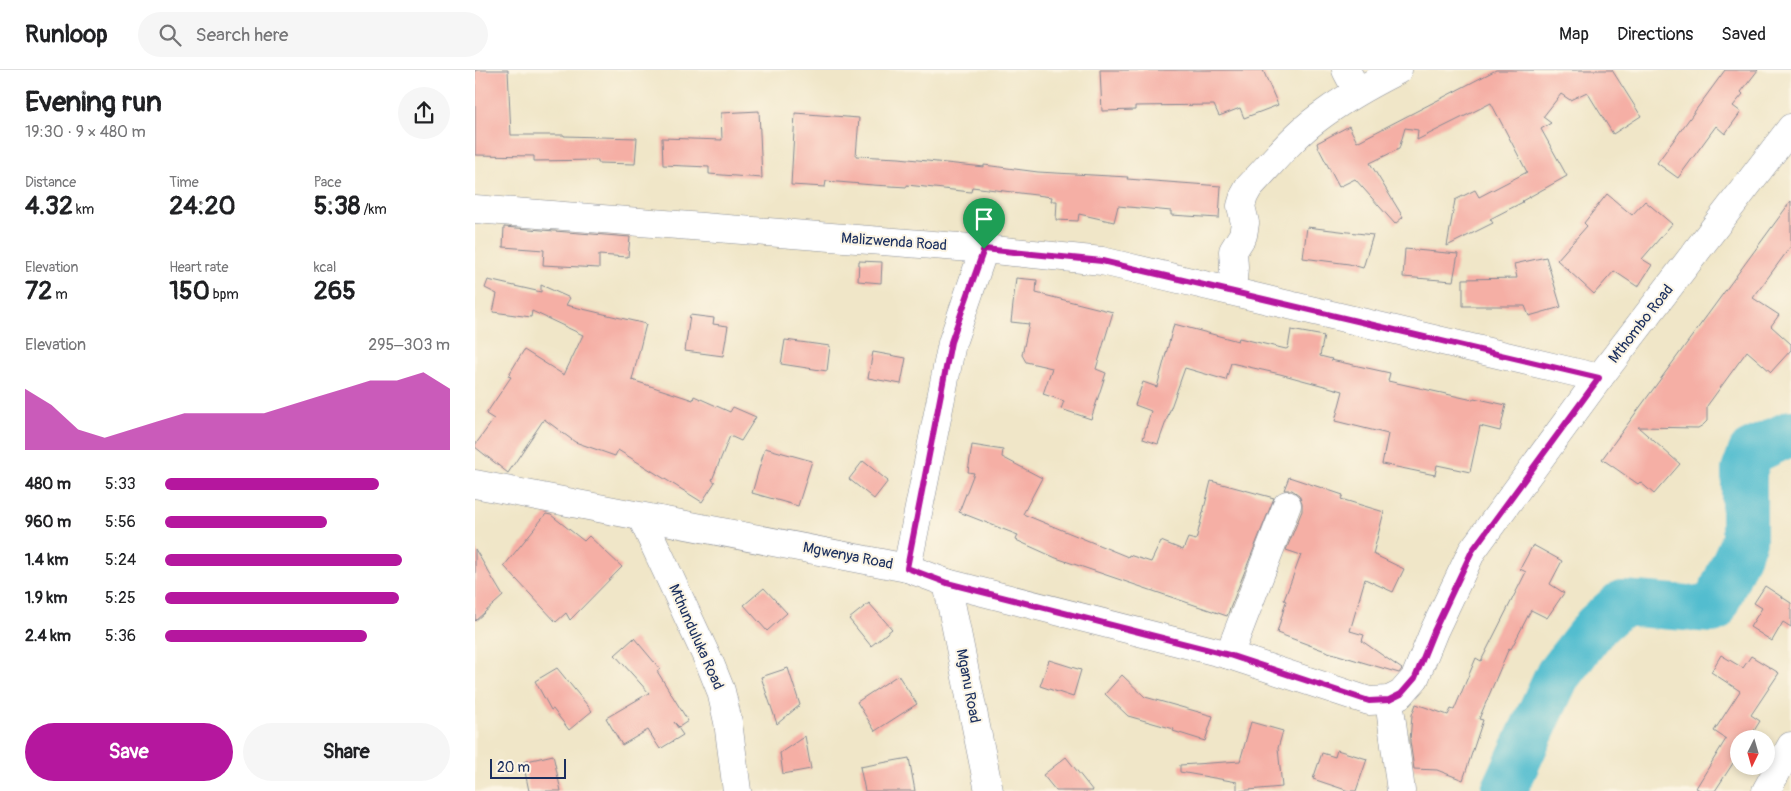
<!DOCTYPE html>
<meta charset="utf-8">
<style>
:root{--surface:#fff;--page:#f6f6f6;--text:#202124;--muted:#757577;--line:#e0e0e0;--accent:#b5179e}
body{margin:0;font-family:Pangolin,sans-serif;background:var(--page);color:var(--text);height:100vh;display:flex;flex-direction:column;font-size:19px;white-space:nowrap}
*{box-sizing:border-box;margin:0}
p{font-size:16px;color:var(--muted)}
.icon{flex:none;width:28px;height:28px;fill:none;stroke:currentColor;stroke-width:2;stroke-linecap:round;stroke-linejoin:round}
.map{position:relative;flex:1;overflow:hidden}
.details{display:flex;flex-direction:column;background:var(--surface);width:475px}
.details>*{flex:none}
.needle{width:32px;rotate:185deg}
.fabs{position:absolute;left:1255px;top:660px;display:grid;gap:10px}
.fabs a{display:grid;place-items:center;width:45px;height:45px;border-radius:50%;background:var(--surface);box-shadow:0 2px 8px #0003;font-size:25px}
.scale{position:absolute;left:15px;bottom:12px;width:76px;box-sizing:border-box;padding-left:5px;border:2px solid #1b2f5e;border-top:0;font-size:14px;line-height:18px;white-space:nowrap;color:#1b2f5e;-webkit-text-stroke:4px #fcf5e5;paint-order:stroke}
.pin{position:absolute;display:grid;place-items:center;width:42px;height:42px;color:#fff;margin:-51px -21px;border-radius:50% 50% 50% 0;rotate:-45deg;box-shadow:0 0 5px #0007}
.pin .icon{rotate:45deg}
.round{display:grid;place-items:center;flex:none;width:52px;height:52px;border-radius:26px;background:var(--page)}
.summary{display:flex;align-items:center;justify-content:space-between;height:85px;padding:0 25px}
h1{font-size:28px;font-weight:700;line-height:38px}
.stats{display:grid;grid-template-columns:repeat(3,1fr);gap:8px;height:85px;padding:5px 25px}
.stats div{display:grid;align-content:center}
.stats b{font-size:25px;font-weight:700}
.stats small{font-size:14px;font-weight:400}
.stats p{font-size:14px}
.chart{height:140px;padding:10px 25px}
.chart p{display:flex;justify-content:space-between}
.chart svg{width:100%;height:90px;margin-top:5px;fill:var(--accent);opacity:.7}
.action{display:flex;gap:10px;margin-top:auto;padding:10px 25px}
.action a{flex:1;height:58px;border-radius:30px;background:var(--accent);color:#fff;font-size:20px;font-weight:700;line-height:58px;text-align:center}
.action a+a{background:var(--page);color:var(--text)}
ul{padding:0 25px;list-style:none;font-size:16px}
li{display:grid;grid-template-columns:80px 60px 1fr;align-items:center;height:38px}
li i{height:12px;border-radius:6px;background:var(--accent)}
header{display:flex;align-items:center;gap:30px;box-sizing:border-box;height:70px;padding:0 25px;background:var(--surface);border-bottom:1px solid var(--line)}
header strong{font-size:24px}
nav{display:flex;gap:28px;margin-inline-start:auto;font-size:18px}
.search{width:350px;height:45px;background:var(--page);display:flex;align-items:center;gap:12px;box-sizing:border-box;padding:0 18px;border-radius:28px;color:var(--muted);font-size:19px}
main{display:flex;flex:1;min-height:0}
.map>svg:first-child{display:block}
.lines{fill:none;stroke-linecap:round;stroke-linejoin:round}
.river{stroke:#53bdcf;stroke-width:46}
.building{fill:#f5afa5}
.minor-casing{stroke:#868a93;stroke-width:29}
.minor{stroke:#fff;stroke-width:28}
.route-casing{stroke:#fff;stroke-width:10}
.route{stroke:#b5179e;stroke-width:6}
.labels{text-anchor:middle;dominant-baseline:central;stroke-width:4;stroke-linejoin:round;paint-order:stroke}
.street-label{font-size:15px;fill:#1b2f5e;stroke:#fcf5e5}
</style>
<header>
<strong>Runloop</strong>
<div class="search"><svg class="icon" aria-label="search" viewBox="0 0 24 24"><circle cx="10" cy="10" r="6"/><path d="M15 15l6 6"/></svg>Search here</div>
<nav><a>Map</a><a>Directions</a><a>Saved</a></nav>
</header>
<main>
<section class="details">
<div class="summary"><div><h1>Evening run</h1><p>19:30 · 9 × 480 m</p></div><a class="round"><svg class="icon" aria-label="share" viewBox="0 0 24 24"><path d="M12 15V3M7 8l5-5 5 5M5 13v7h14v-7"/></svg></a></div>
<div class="stats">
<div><p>Distance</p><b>4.32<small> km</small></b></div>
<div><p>Time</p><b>24:20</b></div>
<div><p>Pace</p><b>5:38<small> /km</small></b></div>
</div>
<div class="stats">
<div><p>Elevation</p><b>72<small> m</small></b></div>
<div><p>Heart rate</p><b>150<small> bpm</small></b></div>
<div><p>kcal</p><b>265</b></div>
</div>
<div class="chart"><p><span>Elevation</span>295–303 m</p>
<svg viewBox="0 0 160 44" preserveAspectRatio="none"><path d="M0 44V14L10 22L20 34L30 38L40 34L50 30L60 26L70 26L80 26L90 26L100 22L110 18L120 14L130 10L140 10L150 6L160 14V44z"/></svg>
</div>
<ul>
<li><b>480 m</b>5:33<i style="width:75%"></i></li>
<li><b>960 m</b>5:56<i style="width:57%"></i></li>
<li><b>1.4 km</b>5:24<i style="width:83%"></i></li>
<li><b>1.9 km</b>5:25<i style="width:82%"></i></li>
<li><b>2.4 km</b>5:36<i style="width:71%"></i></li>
</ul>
<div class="action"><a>Save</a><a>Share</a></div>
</section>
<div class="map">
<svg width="1316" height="721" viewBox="0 0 1316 721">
<rect width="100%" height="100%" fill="#fcf5e5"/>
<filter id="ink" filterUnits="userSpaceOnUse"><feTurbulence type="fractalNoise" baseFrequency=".02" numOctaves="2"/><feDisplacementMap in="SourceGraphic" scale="10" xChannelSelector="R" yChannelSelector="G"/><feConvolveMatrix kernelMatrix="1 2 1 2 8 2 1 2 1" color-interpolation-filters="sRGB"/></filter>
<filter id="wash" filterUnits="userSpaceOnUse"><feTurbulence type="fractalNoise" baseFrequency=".0096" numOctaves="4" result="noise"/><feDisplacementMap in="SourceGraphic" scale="20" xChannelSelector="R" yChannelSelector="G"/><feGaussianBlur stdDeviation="1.12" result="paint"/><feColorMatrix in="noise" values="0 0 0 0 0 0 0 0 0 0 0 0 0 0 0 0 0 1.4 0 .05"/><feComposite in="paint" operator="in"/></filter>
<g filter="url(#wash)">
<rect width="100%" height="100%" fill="#f0e6c8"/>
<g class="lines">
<path class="river" d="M1029 721 1082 606 1121 556 1147 533 1238 540 1269 470V401L1276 382 1316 363"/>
</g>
<g id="blocks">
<g class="building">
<path d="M0 0H33L36 65H89V66L162 68 160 94 123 93V90L59 91V86L0 85Z"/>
<path d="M625 0H788L803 35 769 48 765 38 744 46 739 35 660 36V40L627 41Z"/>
<path d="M1021 0H1137L1166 46 1138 64 1112 22 1095 30 1086 24 1068 47 1076 53 1066 59 1092 106 1047 131 1048 132 1015 149 1018 153 972 176 980 130 1000 120 1004 127 1052 102 1016 33 942 70 943 60 930 58 924 79 895 93 928 147 920 154 880 109 864 117 843 77 842 73 874 56 882 72Z"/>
<path d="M1250 0H1283L1266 22 1268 24 1258 36 1266 42 1250 64 1241 56 1203 108 1182 93Z"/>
<path d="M284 41 287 108 234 104V97L188 95 187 68 247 70 246 43Z"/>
<path d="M320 43 384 48 381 86 424 88 509 97V95L563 102 653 107 652 109 746 116 744 148 696 145V141L643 136 639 152 604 144 603 151 581 150 582 131H576L577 127 497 117 496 122 432 115V117L398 115 351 111 350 117 316 115Z"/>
<path d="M1132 124 1157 145 1170 131 1197 154 1167 189 1177 195 1163 217 1139 201 1119 224 1082 190 1112 156 1109 153Z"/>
<path d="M1316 131V176L1278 228 1304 245 1296 256 1316 274V280L1296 302 1272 281 1232 336V351L1228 355 1223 358 1163 357 1205 394 1179 424 1165 412 1163 414 1127 389Z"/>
<path d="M29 157 155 167 153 187 124 185V198L68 195 69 180 28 177Z"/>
<path d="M832 157 898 165 888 198 874 194 828 188Z"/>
<path d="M930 179 983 184 978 211 928 207Z"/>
<path d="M1071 187 1086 237 1054 246 1050 236H988V209L1042 208 1039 194Z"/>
<path d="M384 191 407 192 406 213 383 211Z"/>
<path d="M541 208 562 210 561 223 638 242 621 299 631 303 616 349 586 339 589 331 568 324 577 298 551 292 547 285 554 254 536 252Z"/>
<path d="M13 210 66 222V215L95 228 91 235 171 254 157 310 218 330 219 326 255 342 258 337 281 347 266 371 255 366 237 410 240 412 227 432 143 380 140 386 100 372 69 349 33 403 0 377V375L19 349 11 344 36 307 33 306 49 280 89 305 108 265 57 241 56 247 18 242 22 224 10 218Z"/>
<path d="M215 245 239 248 238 254 253 256 248 286 210 281Z"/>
<path d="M699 254 763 271 764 268 811 279 813 278 816 260 849 266 845 286 857 289 856 290 915 303 913 311 998 330 999 328 1031 335 1025 361 1005 356 995 402 962 395 960 405 907 394 913 364 860 351 868 321 805 304 756 293 751 310 710 298 683 374 668 369 676 341 660 335 668 312 682 317Z"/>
<path d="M310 270 355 276 352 301 306 294Z"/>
<path d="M398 282 431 288 426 314 393 308Z"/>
<path d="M497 375 528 380 527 387 567 408 548 444 653 487 654 485 676 492 686 471 708 480 713 468 721 470 736 411 799 428 752 546 581 488 541 470 543 465 484 442 499 403 493 402Z"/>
<path d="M290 378 337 391 323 436 277 423Z"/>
<path d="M388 391 413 411 399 429 374 409Z"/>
<path d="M814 407 868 425 866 429 909 442 898 484 929 499 918 522 890 509 875 561 889 565 887 571 927 599 924 603 853 582 802 563 811 531 809 530 826 485 811 480 827 441V433L824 425 817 420H809Z"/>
<path d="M71 444 76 445 109 471 114 466 147 497 95 550 91 543 81 552 29 496Z"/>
<path d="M1058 475 1087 491 1075 514 1089 523 1072 548 1056 540 1036 579 1034 578 1004 649 1008 650 988 710 962 700 939 699 935 671 937 645 941 634 973 645 976 639 979 640 1001 588 1006 591 1051 502 1045 499Z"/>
<path d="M0 479 28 526 0 551Z"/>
<path d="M1290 516 1316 533V557L1308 552 1297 571 1275 557 1287 538 1279 533Z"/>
<path d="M289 518 312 543 292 561 269 535Z"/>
<path d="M394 533 417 559 396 576 374 549Z"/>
<path d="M159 568 185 599 182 601 213 651 204 657 199 652 208 665 185 679 173 660 147 675 131 648 174 623 140 585Z"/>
<path d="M1246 585 1268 598 1276 586 1304 603 1276 645 1285 651 1274 669H1264V684L1240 721H1227L1221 718 1251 669 1239 661 1265 621 1236 602Z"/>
<path d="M574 590 606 600 598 627 565 616Z"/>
<path d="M82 598 117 641 94 660 78 639 76 640 60 611Z"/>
<path d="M313 598 325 635 302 654 286 607Z"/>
<path d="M423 605 442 634 400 661 382 632Z"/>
<path d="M647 605 670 627 738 646 730 671 698 661 699 659 653 646 630 624Z"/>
<path d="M776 652 808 661 803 678 807 717 762 721V712L705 702V695L765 691Z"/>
<path d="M330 666 336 699 308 704 305 683Z"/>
<path d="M862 680 892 689 881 721H874L838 709 847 683 860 687Z"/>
<path d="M78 685 86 721H54L48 692Z"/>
<path d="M591 687 618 721H581L568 705Z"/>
<path d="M434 688 440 721H390L385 697Z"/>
</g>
</g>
</g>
<g filter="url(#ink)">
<use href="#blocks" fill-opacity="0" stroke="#868a93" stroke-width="1"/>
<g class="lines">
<defs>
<g id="minor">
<path d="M871 0 882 21"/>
<path d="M0 139 509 179 627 191 1124 308"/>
<path d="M757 221 759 197 758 181 768 165 770 153 766 136 769 126 774 117C796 94 817 67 843 48 868 29 895 14 923 0"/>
<path d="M0 414 432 498 472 513 754 585 894 631 914 630 926 624 940 608 959 561 997 481 1124 308 1316 58"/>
<path d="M167 448 236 596 246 621 253 652 262 721"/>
<path d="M432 498 477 273 509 179"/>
<path d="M472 513 514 721"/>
<path d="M754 585 812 435"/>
<path d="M914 630 926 721"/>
<path d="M1291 721 1316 676"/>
</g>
</defs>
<use href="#minor" class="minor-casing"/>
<use href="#minor" class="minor"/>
</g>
</g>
<g class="lines" filter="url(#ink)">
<defs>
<path id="route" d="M509 179 627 191 1124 308 997 481 959 561 940 608 926 624 914 630 894 631 754 585 472 513 432 498 476 272Z"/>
</defs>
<use href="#route" class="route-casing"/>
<use href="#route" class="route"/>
</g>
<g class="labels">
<g class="street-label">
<text transform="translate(419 172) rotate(4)">Malizwenda Road</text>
<text transform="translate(1166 254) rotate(-52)">Mthombo Road</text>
<text transform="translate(373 486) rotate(11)">Mgwenya Road</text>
<text transform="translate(221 567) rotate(66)">Mthunduluka Road</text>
<text transform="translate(493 616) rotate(79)">Mganu Road</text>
</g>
</g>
</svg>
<div class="fabs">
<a><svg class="needle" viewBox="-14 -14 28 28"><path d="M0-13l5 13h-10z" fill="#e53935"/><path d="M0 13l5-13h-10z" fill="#757577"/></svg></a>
</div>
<div class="scale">20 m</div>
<div class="pin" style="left:509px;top:179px;background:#1e9e55"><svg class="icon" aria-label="arrive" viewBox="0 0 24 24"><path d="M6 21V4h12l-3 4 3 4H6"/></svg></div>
</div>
</main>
